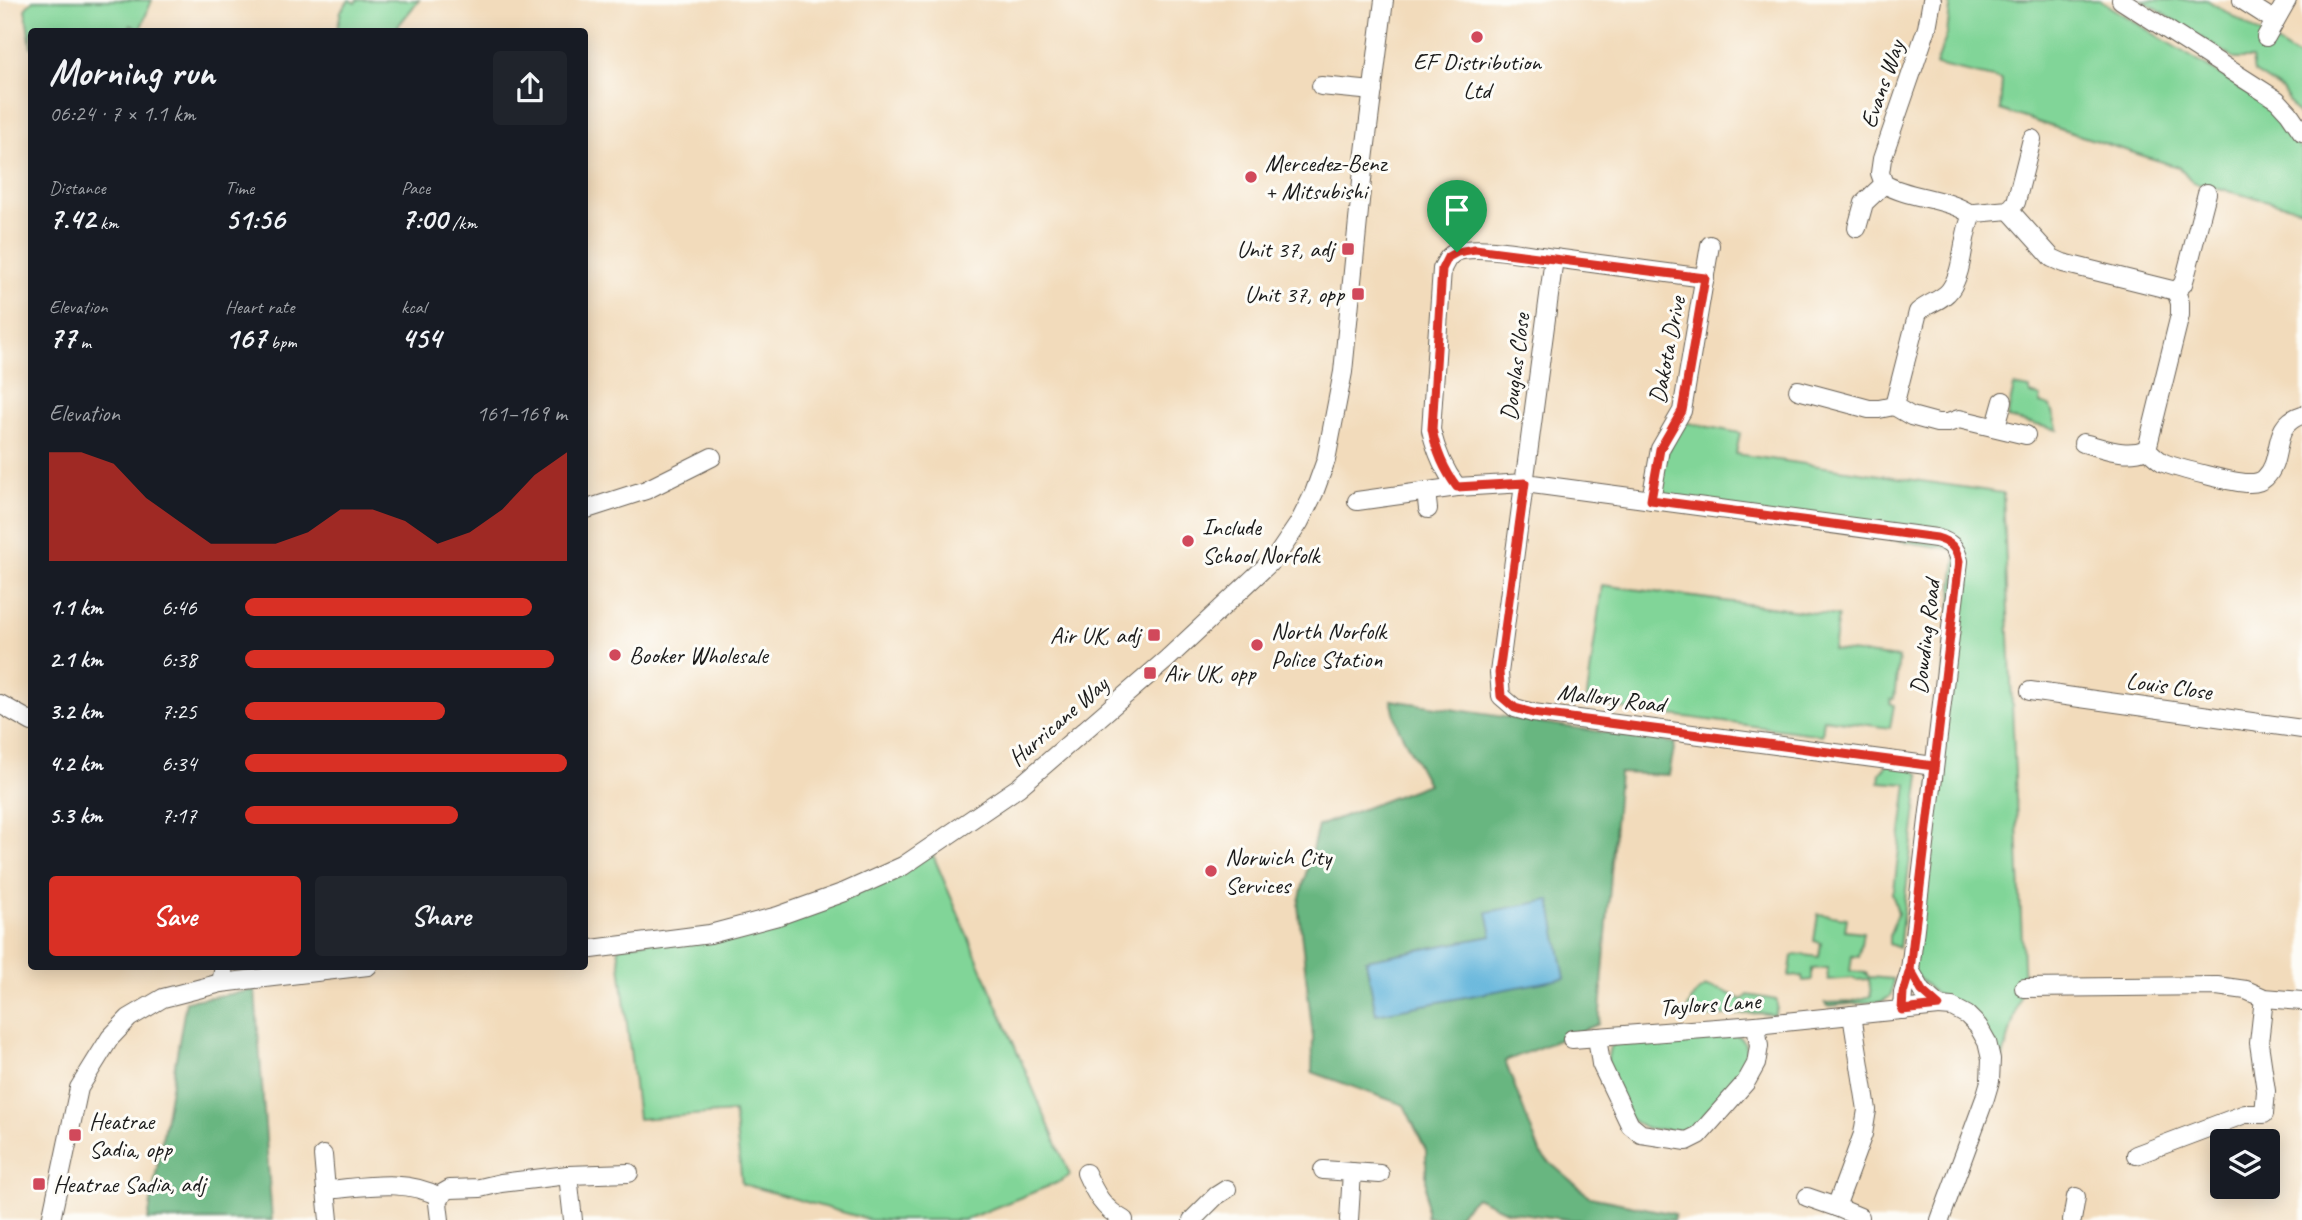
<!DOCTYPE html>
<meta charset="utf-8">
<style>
:root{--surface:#171b24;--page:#20242c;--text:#f1f3f6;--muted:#9ea1a6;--accent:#d93025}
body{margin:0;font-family:Caveat,sans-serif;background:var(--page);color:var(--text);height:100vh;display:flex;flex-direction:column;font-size:26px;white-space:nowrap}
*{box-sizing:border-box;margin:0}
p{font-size:23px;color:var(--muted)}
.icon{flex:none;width:38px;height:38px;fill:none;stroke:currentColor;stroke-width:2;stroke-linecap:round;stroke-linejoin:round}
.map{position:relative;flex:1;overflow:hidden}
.sheet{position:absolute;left:28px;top:28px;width:560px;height:942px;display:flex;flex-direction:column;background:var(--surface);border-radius:7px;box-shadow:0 4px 18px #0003}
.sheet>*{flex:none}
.fabs{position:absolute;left:2210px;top:1129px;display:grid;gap:14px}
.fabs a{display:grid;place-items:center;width:70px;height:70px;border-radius:7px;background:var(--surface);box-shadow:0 4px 18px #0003;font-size:35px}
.pin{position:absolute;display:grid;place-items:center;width:60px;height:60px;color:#fff;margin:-72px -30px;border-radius:50% 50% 50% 0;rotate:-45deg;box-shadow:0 0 7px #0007}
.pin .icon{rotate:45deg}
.round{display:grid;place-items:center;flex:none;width:74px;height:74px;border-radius:7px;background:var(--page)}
.headline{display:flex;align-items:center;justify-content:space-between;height:119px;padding:0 21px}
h1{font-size:38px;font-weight:600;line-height:52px}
.metrics{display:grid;grid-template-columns:repeat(3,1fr);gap:10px;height:119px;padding:7px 21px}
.metrics div{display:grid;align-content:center}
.metrics b{font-size:30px;font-weight:600}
.metrics small{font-size:19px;font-weight:400}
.metrics p{font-size:19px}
.chart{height:196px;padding:14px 21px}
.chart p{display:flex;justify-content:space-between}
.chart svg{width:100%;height:126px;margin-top:7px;fill:var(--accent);opacity:.7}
.primary-button{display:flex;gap:14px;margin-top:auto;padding:14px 21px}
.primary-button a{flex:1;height:80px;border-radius:7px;background:var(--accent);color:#fff;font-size:28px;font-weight:600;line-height:80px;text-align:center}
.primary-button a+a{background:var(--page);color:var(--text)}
ul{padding:0 21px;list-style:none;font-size:23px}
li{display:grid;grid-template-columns:112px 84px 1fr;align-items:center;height:52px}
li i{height:18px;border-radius:9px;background:var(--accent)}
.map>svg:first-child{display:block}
.green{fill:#81d598;stroke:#4e785a;stroke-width:2}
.forest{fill:#68b680;stroke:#42694e;stroke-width:2;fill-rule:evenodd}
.water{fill:#5db2da;stroke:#3c677b;stroke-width:2}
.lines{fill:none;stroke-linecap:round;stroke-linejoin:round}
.minor-casing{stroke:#675f54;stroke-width:20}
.minor{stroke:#fff;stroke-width:18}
.route-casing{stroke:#fff;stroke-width:14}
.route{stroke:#d93025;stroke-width:9}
.poi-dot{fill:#d1495b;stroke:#fdfcf7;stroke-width:2.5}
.labels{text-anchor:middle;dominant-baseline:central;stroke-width:6;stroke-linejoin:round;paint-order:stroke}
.poi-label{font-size:24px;fill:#1c1c1c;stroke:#fdfcf7;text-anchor:start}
.street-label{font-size:24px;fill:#1c1c1c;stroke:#fdfcf7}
</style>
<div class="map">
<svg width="2302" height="1220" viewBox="0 0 2302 1220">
<rect width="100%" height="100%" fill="#fdfcf7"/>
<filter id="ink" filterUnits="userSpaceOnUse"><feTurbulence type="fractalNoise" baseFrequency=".0143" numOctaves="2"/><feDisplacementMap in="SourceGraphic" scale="14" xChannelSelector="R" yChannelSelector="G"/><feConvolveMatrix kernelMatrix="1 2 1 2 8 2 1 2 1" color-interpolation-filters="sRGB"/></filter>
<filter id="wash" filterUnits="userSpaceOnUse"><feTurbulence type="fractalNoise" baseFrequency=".00686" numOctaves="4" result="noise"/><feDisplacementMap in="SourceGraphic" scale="28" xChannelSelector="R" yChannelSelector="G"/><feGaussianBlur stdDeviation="1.57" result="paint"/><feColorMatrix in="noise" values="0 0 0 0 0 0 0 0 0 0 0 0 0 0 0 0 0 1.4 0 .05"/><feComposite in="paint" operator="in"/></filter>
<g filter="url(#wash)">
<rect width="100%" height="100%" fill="#f2dbbb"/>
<g class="green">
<path d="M33 0H152L140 30 131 25 127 31 32 32 31 48 25 9Z"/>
<path d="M349 0 355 3 357 0H419L394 31H337L341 11Z"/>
<path d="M1951 0H2099L2227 79 2276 113 2302 151V209L2194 183 2178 167 2000 110 2002 80 1936 65 1947 34Z"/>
<path d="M2142 0H2207L2302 59V121L2282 90 2254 72 2252 59H2235Z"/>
<path d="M2014 386 2030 389V394L2041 397 2040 403 2050 406 2058 430 2007 418Z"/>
<path d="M1678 421 1740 433 1736 454 2003 493 2024 988 2020 996 1996 1083 1987 1042 1910 970 1957 550 1651 500Z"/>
<path d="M1602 585 1838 616 1833 650 1899 658 1894 698 1891 699 1890 703 1894 705 1890 728 1824 719 1822 735 1586 704Z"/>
<path d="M1887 765H1908L1920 775 1899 948 1889 944V936L1898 913 1892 893 1894 890 1907 784 1879 782 1880 773Z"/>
<path d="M930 848 1070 1175 1059 1182 964 1220H870L742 1184 734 1112 638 1119 618 947 778 916Z"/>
<path d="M1818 914 1847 918 1845 930 1863 932 1859 957 1852 956 1850 971 1866 973 1869 977 1893 979C1893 990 1893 997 1882 1001L1828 1006 1825 1003 1850 1002 1871 996 1869 979 1855 980 1854 978 1828 980 1827 968 1812 969V980L1803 981 1802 976 1789 977 1792 956 1795 954 1819 957 1821 943 1814 941Z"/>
<path d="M1706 987 1721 990 1743 1000 1748 995 1777 1000V1008L1774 1015 1758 1013 1686 1019C1686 1006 1694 993 1706 987Z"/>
<path d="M1736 1033 1745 1044 1750 1062 1690 1132 1644 1128 1630 1119 1606 1066 1610 1047 1620 1041Z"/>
</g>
<g class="forest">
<path d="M1391 700 1675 743 1669 775 1619 773 1599 1024 1505 1061 1541 1155 1590 1197 1675 1214 1673 1220H1572L1506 1211 1476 1197 1453 1220 1426 1217V1150L1404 1105 1312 1072 1313 1038 1298 905 1318 826 1428 784 1398 727ZM1492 936 1376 1014 1366 960Z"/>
<path d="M255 990 272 1220H148L186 1001Z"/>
</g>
<path class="water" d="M1550 900 1565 978 1376 1014 1366 960 1492 936 1487 912Z"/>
</g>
<g filter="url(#ink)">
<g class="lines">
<defs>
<g id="minor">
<path d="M1932 0 1927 28 1882 159 1880 173 1884 184C1911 199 1946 197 1972 215"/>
<path d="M2121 0 2277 100 2289 113 2302 132"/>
<path d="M2242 0 2275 21"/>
<path d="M2266 37 2287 0"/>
<path d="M1321 86 1373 91"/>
<path d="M2207 193 2186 274 2183 284 2176 291 2180 303V315L2147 449C2152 454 2158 460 2164 463 2177 468 2237 484 2250 483 2256 483 2261 482 2265 478 2285 459 2269 425 2302 415"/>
<path d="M2009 210 2052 258 2063 263 2176 291"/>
<path d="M1857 228 1864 203 1884 184"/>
<path d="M1554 258 1705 278"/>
<path d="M1798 390 1869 409H1879L1894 406"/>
<path d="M1996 426 2003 401"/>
<path d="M2026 435 1959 419 1948 423H1937L1911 416 1894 406 1918 312C1928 303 1943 300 1950 290 1965 269 1961 238 1972 215L1975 213 2009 210 2016 202 2032 139"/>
<path d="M2083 443C2105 448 2125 458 2147 449"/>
<path d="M1457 487C1444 470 1436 451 1431 430L1442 269C1446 261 1448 256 1456 252 1476 244 1531 255 1554 258L1499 673 1501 696 1515 708 1533 713 1934 766"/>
<path d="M1426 491 1428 509"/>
<path d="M1651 500 1660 449 1682 411 1710 245"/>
<path d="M1357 501 1457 487 1525 483 1936 538C1950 542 1956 547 1959 561L1910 970 1922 991 1939 1006 1952 1007 1967 1015 1978 1026 1987 1042 1991 1059 1990 1081 1985 1098 1940 1220"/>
<path d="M584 510 646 490 712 457"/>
<path d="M2030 691 2302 729"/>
<path d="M0 704 32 722"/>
<path d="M584 950 710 934 778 916 845 892 903 866 1019 787 1167 659 1276 557 1299 523 1314 493 1326 460 1343 372 1364 160 1384 0"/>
<path d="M221 983 224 966"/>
<path d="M2024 988 2217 986 2246 990 2264 998 2302 1001"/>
<path d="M1902 1010 1903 993 1910 970"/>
<path d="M1852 1015 1867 1110 1863 1134 1836 1207 1860 1217"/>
<path d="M1597 1037 1601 1064 1630 1125 1641 1134 1687 1141 1699 1135 1746 1082 1756 1064 1759 1046 1756 1025"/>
<path d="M1572 1039 1756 1025 1939 1006"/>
<path d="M323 1155 326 1190C364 1187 406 1178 440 1197"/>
<path d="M2136 1155 2245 1114H2264L2266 1091 2259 1043 2264 998"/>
<path d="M1323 1170 1352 1172 1349 1220"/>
<path d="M1352 1172 1380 1174"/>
<path d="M1086 1173C1095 1193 1103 1209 1124 1220"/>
<path d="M568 1175 573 1220"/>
<path d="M326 1190 329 1220"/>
<path d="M1807 1197 1836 1207"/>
<path d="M51 1220 79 1088 110 1038 129 1018 163 998 221 983 368 966"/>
<path d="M440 1220 438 1203 443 1193 450 1189 480 1188 501 1183 568 1175 629 1173"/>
<path d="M1192 1220 1216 1196 1227 1189"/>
<path d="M2072 1220 2076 1197"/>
</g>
</defs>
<use href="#minor" class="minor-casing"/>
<use href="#minor" class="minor"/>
</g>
</g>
<g class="lines" filter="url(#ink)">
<defs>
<path id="route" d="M1457 252 1448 257 1442 269 1432 429C1436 451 1444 470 1457 487L1525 483 1499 673 1501 696 1515 708 1533 713 1934 766 1910 970 1922 991 1939 1006 1902 1010 1903 993 1910 970 1959 561C1956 547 1950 542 1937 538L1651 500 1660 449 1682 411 1705 278 1475 249 1457 252"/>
</defs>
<use href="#route" class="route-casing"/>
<use href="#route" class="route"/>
</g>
<g class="poi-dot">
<circle cx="1477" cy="37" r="7"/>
<circle cx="1251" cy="177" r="7"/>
<rect x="1341" y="242" width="14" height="14" rx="3.5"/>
<rect x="1351" y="287" width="14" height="14" rx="3.5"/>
<circle cx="1188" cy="541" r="7"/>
<rect x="1147" y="628" width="14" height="14" rx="3.5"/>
<circle cx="1257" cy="645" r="7"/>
<circle cx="615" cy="655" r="7"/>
<rect x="1143" y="666" width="14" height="14" rx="3.5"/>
<circle cx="1211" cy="871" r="7"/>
<rect x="68" y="1128" width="14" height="14" rx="3.5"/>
<rect x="32" y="1177" width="14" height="14" rx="3.5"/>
</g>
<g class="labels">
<g class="poi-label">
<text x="1477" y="62" text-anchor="middle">EF Distribution<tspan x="1477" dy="28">Ltd</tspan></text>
<text x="1265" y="163">Mercedez-Benz<tspan x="1265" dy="28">+ Mitsubishi</tspan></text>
<text x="1334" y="249" text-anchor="end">Unit 37, adj</text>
<text x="1344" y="294" text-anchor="end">Unit 37, opp</text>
<text x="1202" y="527">Include<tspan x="1202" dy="28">School Norfolk</tspan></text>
<text x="1271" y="631">North Norfolk<tspan x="1271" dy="28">Police Station</tspan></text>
<text x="1140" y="635" text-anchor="end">Air UK, adj</text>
<text x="629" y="655">Booker Wholesale</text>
<text x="1164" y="673">Air UK, opp</text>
<text x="1225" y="857">Norwich City<tspan x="1225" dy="28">Services</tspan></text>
<text x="89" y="1121">Heatrae<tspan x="89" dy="28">Sadia, opp</tspan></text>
<text x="53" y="1184">Heatrae Sadia, adj</text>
</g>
<g class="street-label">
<text transform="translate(1882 84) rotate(-71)">Evans Way</text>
<text transform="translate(1667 350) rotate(-79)">Dakota Drive</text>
<text transform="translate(1515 367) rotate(-83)">Douglas Close</text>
<text transform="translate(1925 637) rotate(-83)">Dowding Road</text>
<text transform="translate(2169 686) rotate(8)">Louis Close</text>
<text transform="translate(1611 698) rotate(7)">Mallory Road</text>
<text transform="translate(1058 721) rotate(-41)">Hurricane Way</text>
<text transform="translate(1710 1004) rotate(-4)">Taylors Lane</text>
</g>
</g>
</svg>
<div class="fabs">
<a><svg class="icon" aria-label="layers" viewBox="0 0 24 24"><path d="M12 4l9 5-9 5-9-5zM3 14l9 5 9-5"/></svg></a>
</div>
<div class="pin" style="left:1457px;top:252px;background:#1e9e55"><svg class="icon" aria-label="arrive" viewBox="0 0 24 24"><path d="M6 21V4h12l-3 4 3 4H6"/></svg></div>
<section class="sheet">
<div class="headline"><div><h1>Morning run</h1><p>06:24 · 7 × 1.1 km</p></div><a class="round"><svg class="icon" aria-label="share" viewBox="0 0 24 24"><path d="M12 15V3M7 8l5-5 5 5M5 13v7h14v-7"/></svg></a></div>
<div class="metrics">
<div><p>Distance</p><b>7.42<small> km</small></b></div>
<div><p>Time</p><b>51:56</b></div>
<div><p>Pace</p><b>7:00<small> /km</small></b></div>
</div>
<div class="metrics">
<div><p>Elevation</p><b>77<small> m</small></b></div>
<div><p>Heart rate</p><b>167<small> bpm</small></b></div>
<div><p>kcal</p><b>454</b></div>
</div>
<div class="chart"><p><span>Elevation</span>161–169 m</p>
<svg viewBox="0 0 160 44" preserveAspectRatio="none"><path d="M0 44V6L10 6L20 10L30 22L40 30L50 38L60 38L70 38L80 34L90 26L100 26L110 30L120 38L130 34L140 26L150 14L160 6V44z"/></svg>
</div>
<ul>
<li><b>1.1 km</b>6:46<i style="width:89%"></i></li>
<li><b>2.1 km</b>6:38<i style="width:96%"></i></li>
<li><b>3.2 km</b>7:25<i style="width:62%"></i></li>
<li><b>4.2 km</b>6:34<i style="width:100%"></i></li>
<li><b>5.3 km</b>7:17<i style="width:66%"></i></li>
</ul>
<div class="primary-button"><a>Save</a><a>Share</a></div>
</section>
</div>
